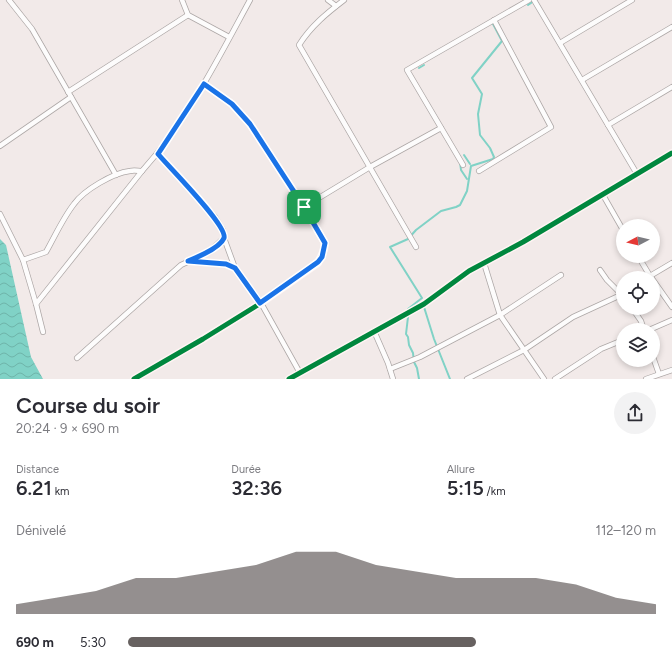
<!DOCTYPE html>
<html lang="fr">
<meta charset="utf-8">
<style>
:root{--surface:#fff;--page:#f2f2f3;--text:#2b2b33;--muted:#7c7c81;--accent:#676160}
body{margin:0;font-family:Figtree,sans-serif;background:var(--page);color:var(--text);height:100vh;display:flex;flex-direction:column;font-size:15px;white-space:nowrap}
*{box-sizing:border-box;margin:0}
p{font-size:13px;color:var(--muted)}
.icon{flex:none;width:22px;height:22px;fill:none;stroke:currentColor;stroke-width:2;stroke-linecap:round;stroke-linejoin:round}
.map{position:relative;height:379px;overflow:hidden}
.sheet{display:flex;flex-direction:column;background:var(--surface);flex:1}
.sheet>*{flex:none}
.needle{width:26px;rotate:263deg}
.fabs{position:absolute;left:616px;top:219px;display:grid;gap:8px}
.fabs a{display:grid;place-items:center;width:44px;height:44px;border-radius:50%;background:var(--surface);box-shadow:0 2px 6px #0003;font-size:20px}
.pin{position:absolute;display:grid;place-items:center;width:34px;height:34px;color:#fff;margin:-17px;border-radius:8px;box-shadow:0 2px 6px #0006}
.round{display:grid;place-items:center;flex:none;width:42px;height:42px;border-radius:21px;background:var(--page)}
.head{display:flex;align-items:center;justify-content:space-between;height:68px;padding:0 16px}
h1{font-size:22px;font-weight:600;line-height:30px}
.metrics{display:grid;grid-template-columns:repeat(3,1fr);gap:6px;height:68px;padding:4px 16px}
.metrics div{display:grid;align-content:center}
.metrics b{font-size:20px;font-weight:600}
.metrics small{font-size:11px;font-weight:400}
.metrics p{font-size:11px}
.chart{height:112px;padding:8px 16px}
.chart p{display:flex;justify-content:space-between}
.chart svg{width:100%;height:72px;margin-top:4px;fill:var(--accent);opacity:.7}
ul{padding:0 16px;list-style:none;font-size:13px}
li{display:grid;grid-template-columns:64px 48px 1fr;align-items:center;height:30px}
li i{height:10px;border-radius:5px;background:var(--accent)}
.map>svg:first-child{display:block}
.water{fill:url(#water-waves)}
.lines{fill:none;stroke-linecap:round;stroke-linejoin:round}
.stream{stroke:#80d2c6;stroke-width:2}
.street-casing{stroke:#ada7a6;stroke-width:6}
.street{stroke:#fdfcfc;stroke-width:4.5}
.cycleway-casing{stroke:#fff5f4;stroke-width:8}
.cycleway{stroke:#00873e;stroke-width:5}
.route-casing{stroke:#fff;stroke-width:8}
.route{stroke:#1a73e8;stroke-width:5}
</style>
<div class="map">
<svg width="672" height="379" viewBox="0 0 672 379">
<defs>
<pattern id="water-waves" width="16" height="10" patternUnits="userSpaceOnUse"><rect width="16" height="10" fill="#80d2c6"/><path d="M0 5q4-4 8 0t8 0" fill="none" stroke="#6eb4a9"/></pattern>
</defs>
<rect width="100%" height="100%" fill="#f2eae9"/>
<path class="water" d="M0 239 6 245 31 357 43 379H0Z"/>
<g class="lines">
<g class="stream">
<path d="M528 5 534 1"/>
<path d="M419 68 424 65"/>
<path d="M464 155 470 164"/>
<path d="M460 162 461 170 467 179"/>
<path d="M424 307 434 339 450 379"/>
<path d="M407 312 408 309 422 298 390 247 408 239 416 230 441 211 456 207 460 205 467 191 471 166 493 159 494 157 490 148 480 135 478 114 482 94 472 78 502 41 492 22"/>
<path d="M408 317 406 334 408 337 409 345 413 353 414 362 417 368 419 379"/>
</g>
<defs>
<g id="street">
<path d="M9 0 32 29 116 175"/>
<path d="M182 0 188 15 229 37"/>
<path d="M328 0 336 6"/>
<path d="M344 0C327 13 311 26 299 45L416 247"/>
<path d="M534 0 637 174"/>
<path d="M560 43 632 0"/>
<path d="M582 80 672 27"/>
<path d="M68 92 188 15"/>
<path d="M608 125 672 87"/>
<path d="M0 146 71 97"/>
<path d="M463 165 407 70 529 0"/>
<path d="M479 171 551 127 494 20"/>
<path d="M603 195 623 230"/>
<path d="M304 207 370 167 441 128"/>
<path d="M0 214 23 260 36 304 43 332"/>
<path d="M224 238 235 268 261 303 300 373"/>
<path d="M638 256 650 276 648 278"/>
<path d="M23 260 46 252C55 236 63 218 74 204 84 190 113 173 130 171 134 170 138 171 142 171 187 121 218 59 250 0"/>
<path d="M189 261 226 264 235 268"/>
<path d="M484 263 500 315 544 379"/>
<path d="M600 270 607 280 623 296"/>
<path d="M652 278 650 276 672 263"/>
<path d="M653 280 672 307"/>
<path d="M36 304 142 171"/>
<path d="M632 308 641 321 644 330"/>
<path d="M649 330 672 320"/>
<path d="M374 331 388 363 393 379"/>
<path d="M653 357 659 374"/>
<path d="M77 358 181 265 209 252 224 238 223 230 215 217 158 154"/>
<path d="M390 369 420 357 500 315 561 275"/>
<path d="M134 379 203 339 261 303 318 263 324 250 325 243 304 207 250 124 232 104 204 84"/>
<path d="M289 379 424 304 469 271 523 242 672 153"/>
<path d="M467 379 524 350 573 317 623 294"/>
<path d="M555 379 601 349 623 340"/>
<path d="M646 379 672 370"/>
</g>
</defs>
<use href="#street" class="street-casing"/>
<use href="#street" class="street"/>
<defs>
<g id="cycleway">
<path d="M134 379 203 339 261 303 318 263 324 250 325 243 304 207 250 124 232 104 204 84"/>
<path d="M289 379 424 304 469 271 523 242 672 153"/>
</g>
</defs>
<use href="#cycleway" class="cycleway-casing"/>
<use href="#cycleway" class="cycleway"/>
</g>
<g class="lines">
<defs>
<path id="route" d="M204 84 232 104 250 124 304 207 325 243 322 257 318 262 260 303 235 268 226 264 188 261C198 257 220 248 224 238 228 226 168 166 158 154Z"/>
</defs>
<use href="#route" class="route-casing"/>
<use href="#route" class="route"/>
</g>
</svg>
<div class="fabs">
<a><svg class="needle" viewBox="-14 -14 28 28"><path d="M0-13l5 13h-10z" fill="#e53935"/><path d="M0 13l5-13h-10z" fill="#7c7c81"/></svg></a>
<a><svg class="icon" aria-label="locate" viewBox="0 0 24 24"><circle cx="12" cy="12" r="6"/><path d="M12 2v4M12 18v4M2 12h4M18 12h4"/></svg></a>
<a><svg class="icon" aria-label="layers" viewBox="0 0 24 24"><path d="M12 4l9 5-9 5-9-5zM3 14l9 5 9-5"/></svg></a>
</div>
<div class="pin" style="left:304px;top:207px;background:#1e9e55"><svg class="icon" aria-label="arrive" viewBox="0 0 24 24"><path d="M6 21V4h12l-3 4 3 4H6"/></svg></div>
</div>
<section class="sheet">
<div class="head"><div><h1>Course du soir</h1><p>20:24 · 9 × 690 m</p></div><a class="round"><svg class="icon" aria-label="share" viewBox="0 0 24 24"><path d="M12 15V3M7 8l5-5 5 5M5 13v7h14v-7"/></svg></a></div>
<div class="metrics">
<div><p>Distance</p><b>6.21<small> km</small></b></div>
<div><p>Durée</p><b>32:36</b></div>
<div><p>Allure</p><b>5:15<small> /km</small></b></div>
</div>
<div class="chart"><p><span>Dénivelé</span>112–120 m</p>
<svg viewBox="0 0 160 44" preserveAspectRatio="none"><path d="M0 44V38L10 34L20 30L30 22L40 22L50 18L60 14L70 6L80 6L90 14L100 18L110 22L120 22L130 22L140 26L150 34L160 38V44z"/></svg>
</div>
<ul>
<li><b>690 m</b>5:30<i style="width:66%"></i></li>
</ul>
</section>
